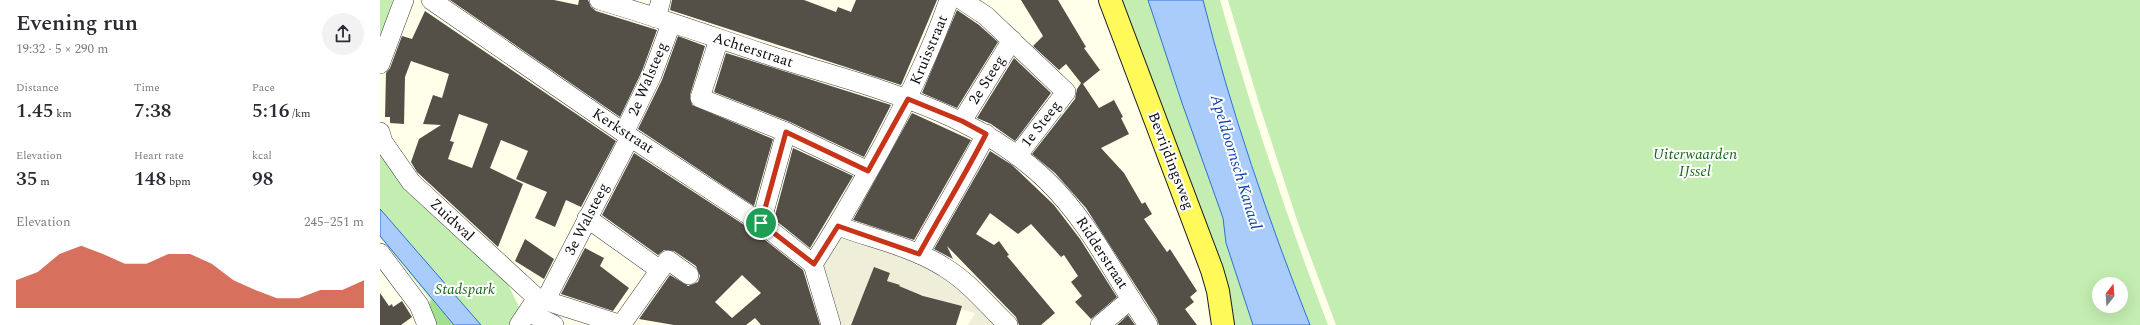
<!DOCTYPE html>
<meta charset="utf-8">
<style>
:root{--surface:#fff;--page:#f2f2f3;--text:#2b2b33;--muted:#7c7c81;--accent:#c73418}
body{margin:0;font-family:Spectral,serif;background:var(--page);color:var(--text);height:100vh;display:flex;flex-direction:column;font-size:15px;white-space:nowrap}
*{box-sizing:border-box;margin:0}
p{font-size:13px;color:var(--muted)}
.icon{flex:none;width:22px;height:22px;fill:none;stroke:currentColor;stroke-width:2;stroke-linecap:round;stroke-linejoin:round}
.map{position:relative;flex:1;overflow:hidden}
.panel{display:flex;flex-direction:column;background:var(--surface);width:380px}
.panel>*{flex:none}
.needle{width:26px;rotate:17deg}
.fabs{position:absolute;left:1712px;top:277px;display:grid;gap:8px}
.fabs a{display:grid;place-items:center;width:36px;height:36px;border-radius:50%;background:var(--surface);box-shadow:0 4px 16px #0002;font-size:20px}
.pin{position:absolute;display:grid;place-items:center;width:34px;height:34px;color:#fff;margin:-17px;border:2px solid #fff;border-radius:50%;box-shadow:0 1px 4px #0007}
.round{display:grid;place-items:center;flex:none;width:42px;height:42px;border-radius:21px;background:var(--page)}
.headline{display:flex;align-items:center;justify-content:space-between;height:68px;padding:0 16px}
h1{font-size:22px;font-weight:600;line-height:30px}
.figures{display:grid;grid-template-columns:repeat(3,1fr);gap:6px;height:68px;padding:4px 16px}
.figures div{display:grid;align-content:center}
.figures b{font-size:20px;font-weight:600}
.figures small{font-size:11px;font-weight:400}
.figures p{font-size:11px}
.chart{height:112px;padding:8px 16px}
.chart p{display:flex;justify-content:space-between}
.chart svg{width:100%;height:72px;margin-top:4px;fill:var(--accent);opacity:.7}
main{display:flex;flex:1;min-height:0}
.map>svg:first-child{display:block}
.green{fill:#c4edb1;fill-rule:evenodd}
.forest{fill:#a2df8f}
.plaza{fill:#efeed9;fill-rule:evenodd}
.water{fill:#aaccfb;stroke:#2b70d9}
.building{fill:#555047;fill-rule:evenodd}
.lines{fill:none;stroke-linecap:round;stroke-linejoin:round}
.minor-casing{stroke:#3f3f3f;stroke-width:20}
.major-casing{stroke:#1d1d1d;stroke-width:24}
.minor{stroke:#fff;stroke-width:19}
.major{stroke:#fff95a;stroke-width:22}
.route-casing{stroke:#fff;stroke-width:8}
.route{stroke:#c73418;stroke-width:5}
.labels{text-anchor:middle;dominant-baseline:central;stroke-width:4;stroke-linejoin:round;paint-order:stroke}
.street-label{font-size:15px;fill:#0c0c0c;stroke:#fff}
.park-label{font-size:15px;font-style:italic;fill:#176817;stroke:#fff}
.water-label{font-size:16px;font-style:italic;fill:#0b43a7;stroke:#fff}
</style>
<main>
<section class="panel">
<div class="headline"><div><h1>Evening run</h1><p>19:32 · 5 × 290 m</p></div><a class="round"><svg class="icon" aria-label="share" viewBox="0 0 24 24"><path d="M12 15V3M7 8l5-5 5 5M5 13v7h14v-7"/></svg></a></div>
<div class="figures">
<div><p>Distance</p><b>1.45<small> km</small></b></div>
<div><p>Time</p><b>7:38</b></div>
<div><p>Pace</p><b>5:16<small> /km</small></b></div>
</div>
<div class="figures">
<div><p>Elevation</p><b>35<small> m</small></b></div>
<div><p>Heart rate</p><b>148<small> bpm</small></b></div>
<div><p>kcal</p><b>98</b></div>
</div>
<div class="chart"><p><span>Elevation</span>245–251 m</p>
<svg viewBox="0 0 160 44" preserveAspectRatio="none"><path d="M0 44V27L10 22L20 11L30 6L40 11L50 17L60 17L70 11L80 11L90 17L100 27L110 33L120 38L130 38L140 33L150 33L160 27V44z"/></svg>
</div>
</section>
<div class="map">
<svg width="1760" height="325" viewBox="0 0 1760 325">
<rect width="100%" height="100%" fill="#ffffea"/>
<g class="green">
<path d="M0 0H13L0 43Z"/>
<path d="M739 0H840C871 110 907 218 948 325H850Z"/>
<path d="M848 0H1760V325H956L919 226 880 107ZM1719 284H1741V306H1719Z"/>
<path d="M0 149 125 278 139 307 158 325H51L45 312 50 299 0 237Z"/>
</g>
<path class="forest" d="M52 299 74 325H52L46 313Z"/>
<path class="plaza" d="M456 210 475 221 503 233 504 231 512 233 506 247 574 281 622 325H588L595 313 581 309 582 306 580 308 569 303 568 300 567 303 543 297V294L541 296 531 292V290L529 291 519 287 520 285 508 283 507 280 480 302 471 323 477 325H442L435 298 417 262 426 257 446 229ZM494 267 510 273 508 280 485 290Z"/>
<g class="water">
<path d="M768 0H823C851 111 888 219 930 325H873L846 243 843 218 802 103Z"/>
<path d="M0 209 1 210 101 325H74L0 236Z"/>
</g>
<g class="building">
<path d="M70 0H174L198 5 199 0H208L211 7 216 11 277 30 262 71 240 117Z"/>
<path d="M292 0H424L456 12 458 7 471 12 476 0H557L521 85 290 10Z"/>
<path d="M641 0H678L706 47 704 48 720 70 703 84 719 108 734 100 743 117 741 118 749 134 721 148 744 173 762 204 765 202 772 214 764 219 787 252 790 249 817 291 810 297 814 302 805 309 817 325H779L777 319 706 208 675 173 652 154 695 99 697 89 701 83 686 64 679 70 653 46 663 36Z"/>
<path d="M577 10 599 25 618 42 577 108 542 93Z"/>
<path d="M45 11 236 141 201 207 186 200 175 227 155 218 167 192 136 179 148 151 121 140 110 168 143 184 118 247 37 172 31 162 39 139 61 125 43 124 53 95 62 98 69 74 31 61 25 77 24 124 10 123V117H5L6 73 10 68 22 36 32 39ZM79 114 108 124 92 168 68 159 74 142 70 141Z"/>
<path d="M298 36 325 46 310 95 312 105 393 139 374 206 258 129 282 80Z"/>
<path d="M346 53 391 67 511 105 484 157 410 122 334 92Z"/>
<path d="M634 58 671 93 635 141 611 124 597 118Z"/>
<path d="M532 113 591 140 534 240 473 220Z"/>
<path d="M413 148 473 176 430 248 394 219Z"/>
<path d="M610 151 632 165 674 205 700 239 737 297 711 319 695 302 702 296 691 282 698 276 684 255 681 257 651 224 638 234 610 213 596 234 614 245 619 241 629 255 627 256 675 313 661 325H639L636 317 567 246 573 259 554 249Z"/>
<path d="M254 153 375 232 423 270 440 325H381L375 318 366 325H294L259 319 290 275 308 286 318 282 320 276 316 266 294 251 284 250 278 255 222 215ZM362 275 381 293 352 318 335 302Z"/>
<path d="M145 239 174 259 164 279 135 261Z"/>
<path d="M205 248 224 258 220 266 249 288 233 311 181 294Z"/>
<path d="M494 267 510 273 507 281 520 285 519 286 543 296 582 306 576 325H471Z"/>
<path d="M0 293 9 306 12 304 13 307 22 301 32 317 21 325H0Z"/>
<path d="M748 315 755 325H737Z"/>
</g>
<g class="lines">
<defs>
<g id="minor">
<path d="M51 0 250 137 381 223 433 264"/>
<path d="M219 0C278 17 336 38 394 57 489 87 593 109 667 181 711 224 734 276 768 325"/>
<path d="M582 0 606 16 686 92 637 156"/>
<path d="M276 18 281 0"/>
<path d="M339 39 320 98 406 132 488 171"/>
<path d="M0 64 24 0"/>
<path d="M582 121 632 40"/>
<path d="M0 132 3 142 31 182 157 298 242 325"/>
<path d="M244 133 272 75 291 24"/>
<path d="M207 218 280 270 241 325"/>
<path d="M381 223 406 132"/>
<path d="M458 226C493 239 533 247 564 267 589 282 607 305 628 325"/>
<path d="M0 253 39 305 47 325"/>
<path d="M539 254C561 214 585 175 606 134"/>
<path d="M280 270 288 260 309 275"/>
<path d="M165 301 250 137"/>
<path d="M148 312 174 325"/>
<path d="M139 325 157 298"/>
<path d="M451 325 433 264C458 226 479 188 501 149 527 100 551 52 569 0"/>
<path d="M720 325 751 299"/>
</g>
<path id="major" d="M730 0 832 270 838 291 843 325"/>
</defs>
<use href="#minor" class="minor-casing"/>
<use href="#major" class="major-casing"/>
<use href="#minor" class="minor"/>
<use href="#major" class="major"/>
</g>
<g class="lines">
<defs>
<path id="route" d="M528 99 582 121 606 134C585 175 561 214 539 254L458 226 434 264 381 223 406 132 488 171Z"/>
</defs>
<use href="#route" class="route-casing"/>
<use href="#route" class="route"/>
</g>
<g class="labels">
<g class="street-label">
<text transform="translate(373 50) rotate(18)">Achterstraat</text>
<text transform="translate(549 50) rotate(-67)">Kruisstraat</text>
<text transform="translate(268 79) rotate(-67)">2e Walsteeg</text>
<text transform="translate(607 80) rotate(-58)">2e Steeg</text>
<text transform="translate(661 124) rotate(-52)">1e Steeg</text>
<text transform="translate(243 131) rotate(33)">Kerkstraat</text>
<text transform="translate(791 161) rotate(69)">Bevrijdingsweg</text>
<text transform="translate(207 219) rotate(-63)">3e Walsteeg</text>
<text transform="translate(72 220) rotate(43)">Zuidwal</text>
<text transform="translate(722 253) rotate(57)">Ridderstraat</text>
</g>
<g class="park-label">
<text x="1315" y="154">Uiterwaarden<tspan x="1315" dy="17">IJssel</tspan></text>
<text x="85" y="289">Stadspark</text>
</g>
<g class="water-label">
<text transform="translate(856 162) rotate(73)">Apeldoornsch Kanaal</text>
</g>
</g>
</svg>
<div class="fabs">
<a><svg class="needle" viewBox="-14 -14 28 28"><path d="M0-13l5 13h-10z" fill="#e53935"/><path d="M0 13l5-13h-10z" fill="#7c7c81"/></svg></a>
</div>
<div class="pin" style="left:381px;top:223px;background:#1e9e55"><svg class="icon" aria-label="arrive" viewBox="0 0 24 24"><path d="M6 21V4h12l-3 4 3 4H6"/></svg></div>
</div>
</main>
